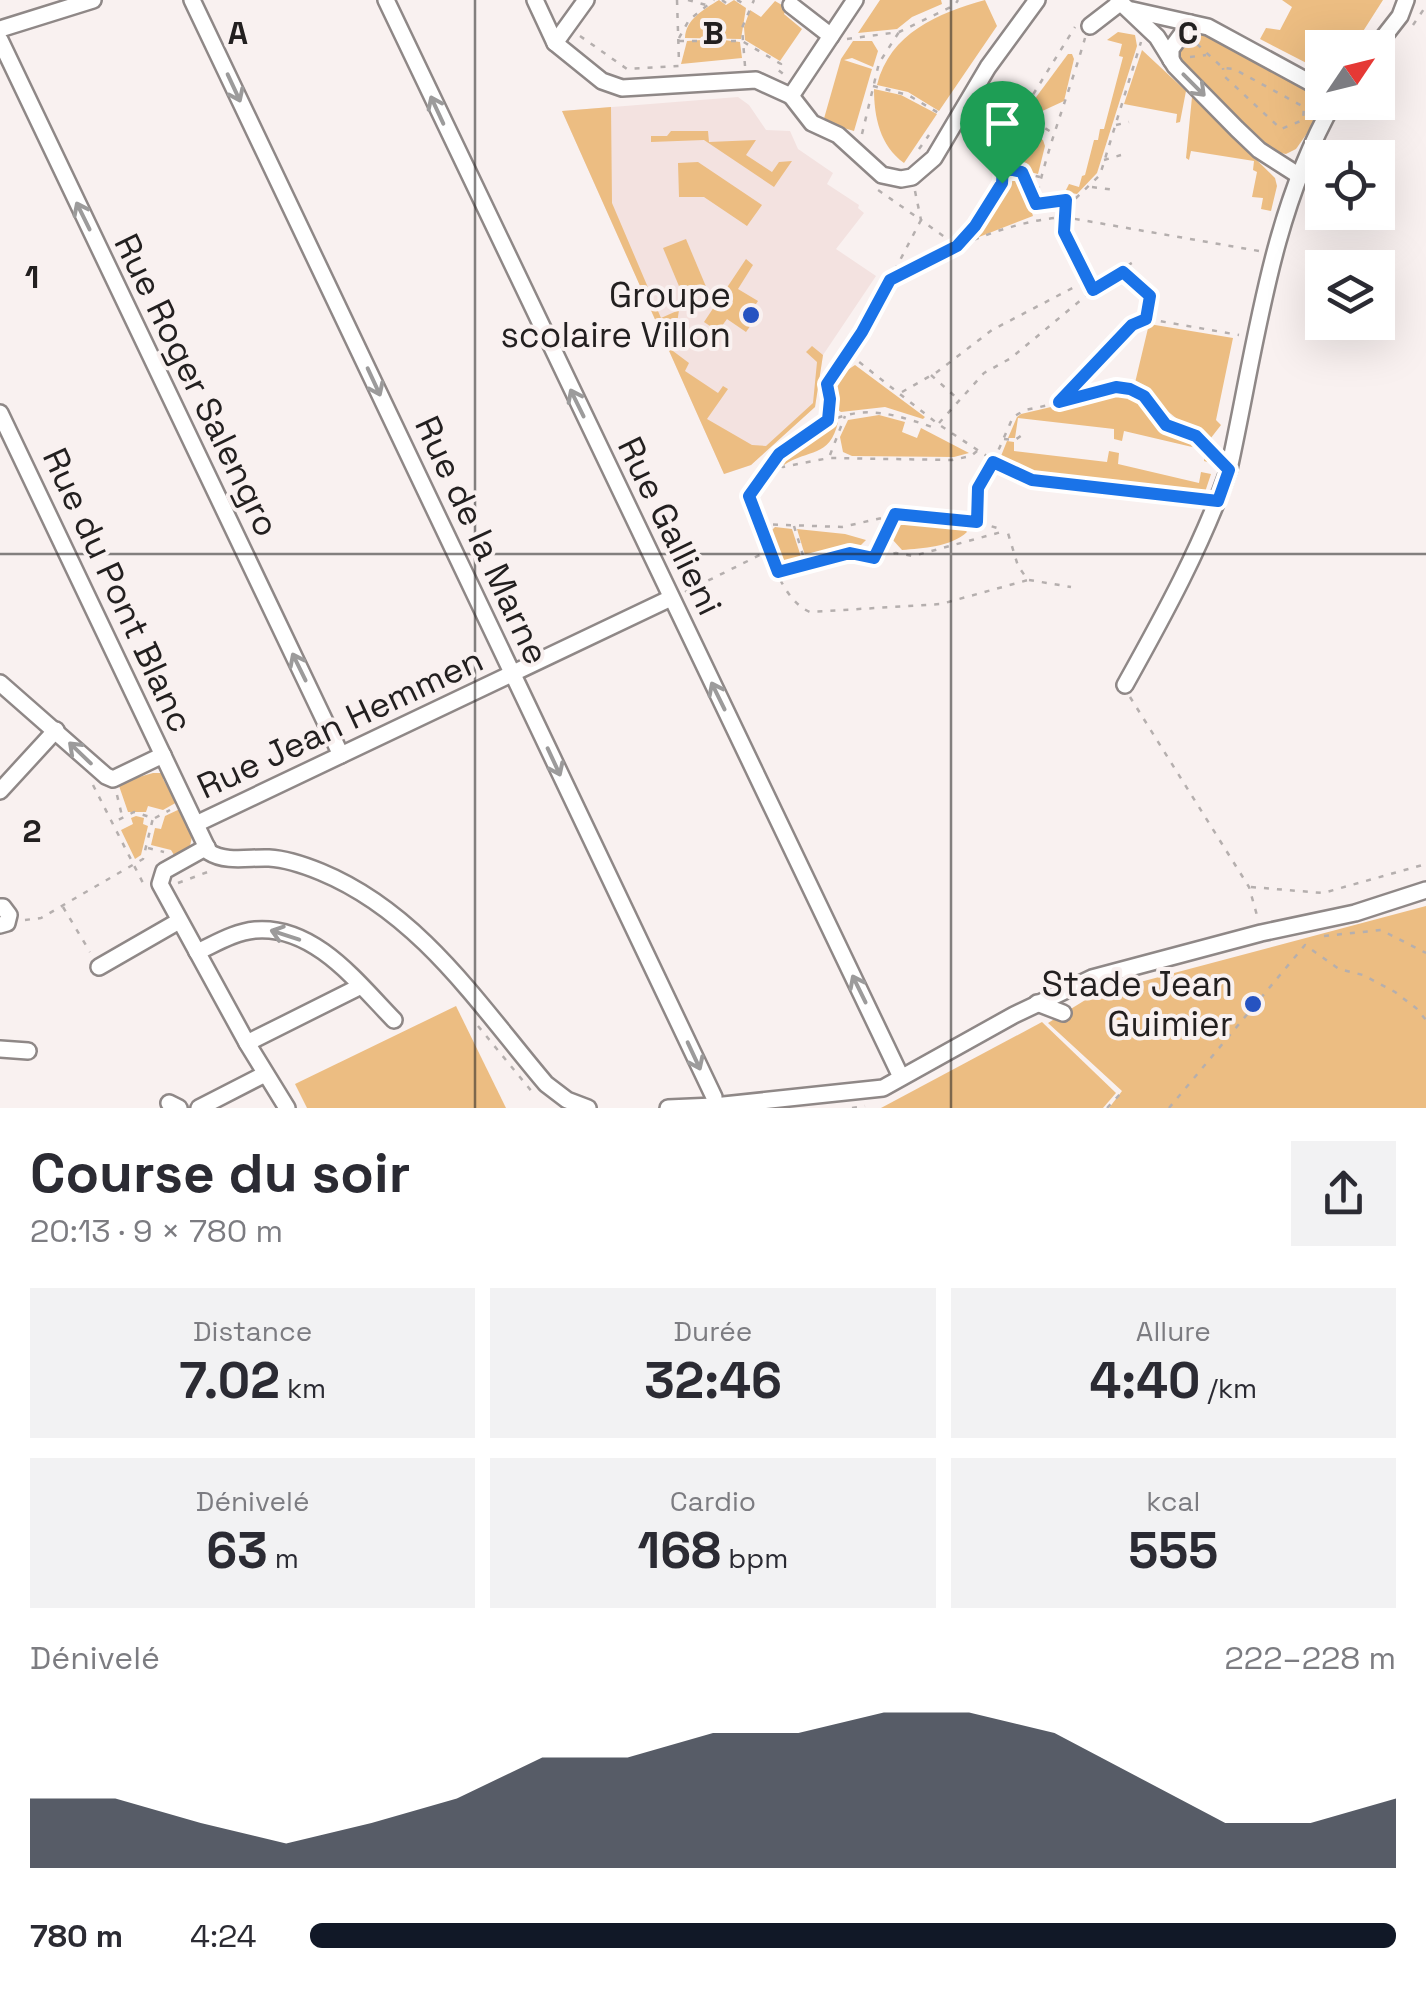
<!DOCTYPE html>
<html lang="fr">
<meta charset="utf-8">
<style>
:root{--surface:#fff;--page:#f2f2f3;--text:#2b2b33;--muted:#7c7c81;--accent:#111827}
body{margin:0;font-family:"Space Grotesk",sans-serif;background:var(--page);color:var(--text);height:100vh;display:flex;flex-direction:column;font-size:38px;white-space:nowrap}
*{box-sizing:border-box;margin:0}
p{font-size:32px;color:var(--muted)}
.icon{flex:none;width:55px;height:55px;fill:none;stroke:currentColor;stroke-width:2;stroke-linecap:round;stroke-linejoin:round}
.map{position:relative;height:1108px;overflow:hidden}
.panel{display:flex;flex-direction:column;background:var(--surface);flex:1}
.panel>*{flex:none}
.needle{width:65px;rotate:55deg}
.tools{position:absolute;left:1305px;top:30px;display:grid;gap:20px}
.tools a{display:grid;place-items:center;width:90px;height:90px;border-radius:0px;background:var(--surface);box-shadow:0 10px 40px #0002;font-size:50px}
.pin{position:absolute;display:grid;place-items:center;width:85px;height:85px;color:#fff;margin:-102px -42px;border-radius:50% 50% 50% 0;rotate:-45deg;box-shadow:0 0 10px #0007}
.pin .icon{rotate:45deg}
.round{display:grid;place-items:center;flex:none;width:105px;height:105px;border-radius:0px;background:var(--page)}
.headline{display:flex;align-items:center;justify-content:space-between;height:170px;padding:0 30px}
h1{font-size:55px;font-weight:800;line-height:75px}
.metrics{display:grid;grid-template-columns:repeat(3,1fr);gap:15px;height:170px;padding:10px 30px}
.metrics div{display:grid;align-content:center;border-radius:0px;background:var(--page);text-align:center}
.metrics b{font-size:50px;font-weight:800}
.metrics small{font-size:28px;font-weight:400}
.metrics p{font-size:28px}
.chart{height:280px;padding:20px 30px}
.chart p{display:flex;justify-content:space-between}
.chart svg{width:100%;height:180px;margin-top:10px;fill:var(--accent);opacity:.7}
ul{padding:0 30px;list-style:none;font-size:32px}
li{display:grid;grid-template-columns:160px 120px 1fr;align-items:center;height:75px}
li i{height:25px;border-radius:12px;background:var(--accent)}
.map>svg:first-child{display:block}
.built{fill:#f3e2e0}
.green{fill:#ecbd82}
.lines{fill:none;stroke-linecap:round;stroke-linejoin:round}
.minor-casing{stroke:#8f8887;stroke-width:20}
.path{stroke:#b5afae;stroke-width:2.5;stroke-dasharray:5 8;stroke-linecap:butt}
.minor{stroke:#fff;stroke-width:15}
.oneway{stroke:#9c9b9b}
.route-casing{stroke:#fff;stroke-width:20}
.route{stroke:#1a73e8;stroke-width:12}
.grid{fill:none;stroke:#232020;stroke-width:2.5;stroke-opacity:0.55}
.poi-dot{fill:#2653c1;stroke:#f9f1f0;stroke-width:4}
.labels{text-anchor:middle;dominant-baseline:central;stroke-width:8;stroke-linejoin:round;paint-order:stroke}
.poi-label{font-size:35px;fill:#232020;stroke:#f9f1f0;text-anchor:end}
.street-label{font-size:35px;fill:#232020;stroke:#f9f1f0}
.grid-label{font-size:32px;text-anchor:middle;font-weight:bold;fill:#232020;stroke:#f9f1f0;stroke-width:8;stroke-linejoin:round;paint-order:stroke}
</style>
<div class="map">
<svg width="1426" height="1108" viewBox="0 0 1426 1108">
<rect width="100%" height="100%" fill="#f9f1f0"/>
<path class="built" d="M738 97 749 105 766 130 790 131 798 149 833 173 827 184 859 205 858 208 864 213 836 249 876 276 823 355 815 407 751 465 724 474 562 111Z"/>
<g class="green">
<path d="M719 0 726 5 734 0 746 8 741 39 685 38C686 19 703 10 719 0Z"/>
<path d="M880 0H941L942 4 912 17 897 29 858 33Z"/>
<path d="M985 0 997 26 939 111 908 92 877 85C890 33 938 13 985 0Z"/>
<path d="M1282 0H1383L1353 47 1322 48V71L1260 39 1266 28 1280 30 1292 7Z"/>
<path d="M775 1 787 8 784 14 802 29 780 61 745 40 744 27 750 10 761 17Z"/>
<path d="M1118 32 1135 35 1137 46 1097 173 1077 194 1065 192 1069 184 1079 187 1082 176 1085 175 1094 140H1098L1100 129H1104L1123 57 1119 56 1122 44 1107 40Z"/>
<path d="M1190 32H1205L1318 93 1323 104 1320 115 1296 149 1286 154 1270 151 1178 63 1175 50Z"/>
<path d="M716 39 740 42 742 58 681 64 687 41Z"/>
<path d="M853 41H872L878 51 873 67 852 58 844 60 872 69 854 131 823 122 841 59Z"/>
<path d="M1142 50 1186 91 1180 122 1176 123 1177 114 1124 104Z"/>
<path d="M1068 54H1072L1074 59 1064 101 1038 113 1033 108 1034 100Z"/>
<path d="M874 89 901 95 937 114 904 163C880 146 874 117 874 89Z"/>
<path d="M1192 97 1275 178 1277 186 1271 211 1261 209 1263 198 1252 197 1257 172 1253 170 1254 161 1191 151 1189 160 1186 158Z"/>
<path d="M611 107 612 203 661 318 679 310 673 351 689 363 685 371 718 393 723 386 728 389 707 419 752 445 766 446 813 403 817 362 806 352 812 346 823 355 815 407 751 465 724 474 562 111Z"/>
<path d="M671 131H708L709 142 756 140 746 155 772 172 779 162 792 161 774 187 704 140 651 142V136H667Z"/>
<path d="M1036 136 1043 140 1045 146 1038 174 1014 168 1011 148Z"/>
<path d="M698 162 762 205 747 226 704 197H679L678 163Z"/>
<path d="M1014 173 1020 175 1033 216 979 237 976 228Z"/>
<path d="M686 239 707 289 684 298 663 248Z"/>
<path d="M746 259 753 265 738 289 758 301 754 307 760 312 746 332 727 319 713 338 706 334 710 326 704 322Z"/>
<path d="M1149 324 1233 338 1216 420 1221 425 1207 443 1145 393 1134 387Z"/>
<path d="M855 365 925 417 923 419 885 407 841 412 834 407 832 386 845 367 849 369Z"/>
<path d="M1124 390C1147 395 1147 412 1164 426 1184 442 1194 431 1216 460L1214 464 1204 461 1205 450 1124 431 1122 441 1114 439V429L1018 418 1015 438H1008L1017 417 1021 414Z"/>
<path d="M879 415 905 422 902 432 917 438 921 428 969 453 954 457 852 456 843 452 840 437 848 420Z"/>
<path d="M838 422C830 458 808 449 784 465L778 463Z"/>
<path d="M1007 441 1014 442V451L1107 462 1109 451 1119 453 1118 464 1199 483 1201 472 1211 474 1204 495 1039 477 999 461Z"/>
<path d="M900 519 961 525 967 532C951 547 923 548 902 550L892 539 896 520Z"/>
<path d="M775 527 792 529 803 563 788 567 780 563 768 534Z"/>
<path d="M797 529 845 534 866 540 860 546 807 562Z"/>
<path d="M153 773H163L167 776 163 779 169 790 173 788 179 801 163 810 148 806 146 812H128L118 783Z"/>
<path d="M182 808 193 832 190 846 174 855 171 850 151 845 155 828 161 829 165 816Z"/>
<path d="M136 816 144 818 143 824 148 826 141 855 135 859 121 830 133 824 131 818Z"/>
<path d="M1426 906V1108H1109L1122 1091 1048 1023 1095 994Z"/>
<path d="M456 1006 506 1108H307L295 1084Z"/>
<path d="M1042 1022 1116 1093 1103 1108H881Z"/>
</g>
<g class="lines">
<defs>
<g id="minor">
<path d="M192 0 714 1097V1106"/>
<path d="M386 0 901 1077"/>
<path d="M535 0 555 43 602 81 622 88 756 80 791 96 855 0"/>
<path d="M1118 0 1157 37 1175 66 1237 129 1259 150 1298 175"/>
<path d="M791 5 831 36"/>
<path d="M1132 10 1208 27 1322 89"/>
<path d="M1090 26 1121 2"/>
<path d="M0 29 93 0"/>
<path d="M0 40 341 755"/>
<path d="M555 43 586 0"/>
<path d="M1375 48 1400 16 1406 0"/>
<path d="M1171 60V49L1190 23"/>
<path d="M791 96 812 123 838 135 882 175 901 179 912 177 934 158 988 67 1037 0"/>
<path d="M0 413 209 852C226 863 250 857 269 858 287 859 304 865 321 872 420 913 479 1005 546 1084L567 1100 588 1108"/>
<path d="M0 683 106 776 113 779 163 755"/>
<path d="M1125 685C1164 615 1202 546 1229 469 1256 346 1270 214 1334 102"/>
<path d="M0 791 56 730"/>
<path d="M196 824 671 598"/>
<path d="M207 847 164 871 160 884 247 1043 287 1108"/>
<path d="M0 907H3L9 915 7 923 0 925"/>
<path d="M197 952C215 944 234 932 255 930 314 925 357 982 394 1020"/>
<path d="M99 967 179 921"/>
<path d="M1037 1003 1063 1013"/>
<path d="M247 1043 361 986"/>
<path d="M0 1049 28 1051"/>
<path d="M169 1103 179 1108"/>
<path d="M199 1108 265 1074"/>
<path d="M668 1108 714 1106 883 1088 1014 1015 1092 978 1261 933 1355 913 1426 890"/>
</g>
</defs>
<use href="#minor" class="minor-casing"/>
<g class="path">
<path d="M677 0 679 63"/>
<path d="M688 0 706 5"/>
<path d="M722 0 726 3 728 0"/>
<path d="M737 0 748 6"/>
<path d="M1413 25 1426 6"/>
<path d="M580 36 627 69 679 66"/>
<path d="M679 38 689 20 714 0"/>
<path d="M847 39 899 32 955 5 958 0"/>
<path d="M679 41H742L781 64 777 69 787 77"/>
<path d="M1197 44 1223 68 1234 69 1304 107 1303 120 1281 129 1224 76 1223 68"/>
<path d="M1190 57 1206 55"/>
<path d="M745 66 742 28 754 0"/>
<path d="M873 86 908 95 942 115"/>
<path d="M1023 115 1053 133"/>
<path d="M1116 125 1129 122"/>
<path d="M862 134 879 63 899 32"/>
<path d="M919 149 929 135"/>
<path d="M1104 160 1121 155"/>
<path d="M1003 168 1022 173 1035 202"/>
<path d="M1023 173 1040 177"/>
<path d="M1092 187 1115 190"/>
<path d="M915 191 921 220 957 246 975 226 1002 183 1008 145 1021 114 1075 27"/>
<path d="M1066 201 1064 233 1093 290"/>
<path d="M1035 204C1047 147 1069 94 1085 38"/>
<path d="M1037 204 1076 198 1100 175 1141 42"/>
<path d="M892 279C946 251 1002 222 1064 217L1259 251"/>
<path d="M1148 319 1239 335"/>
<path d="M849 354 938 424 1017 476 1200 499"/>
<path d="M931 375 958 399"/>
<path d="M902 392 937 372 992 330 1088 280"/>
<path d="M1060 402 1116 387 1130 389 1144 396 1166 425 1196 436 1217 459"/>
<path d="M828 420 830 399 827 384 862 333 921 220 878 190"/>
<path d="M939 423 984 373 1011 358 1093 290 1133 262"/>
<path d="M1004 439 1015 440 1022 435"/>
<path d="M977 451 971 456 952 460 829 458 783 467 771 464 749 496C761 529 777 599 810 612L941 604 1028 580 1018 566 1007 530"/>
<path d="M830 455 845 416"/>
<path d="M773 461C782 451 793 444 804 436 852 403 880 409 932 427L937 424"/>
<path d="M977 522 978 488 987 476 1013 417 1025 410 1059 403 1132 325 1147 319 1150 296 1133 284 1123 272"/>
<path d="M760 524 842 527 895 515 977 522 1004 530"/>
<path d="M794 526 806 565"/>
<path d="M874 558 894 516"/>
<path d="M780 572 850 553 874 558 896 553 913 556 1005 531"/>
<path d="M1029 580 1071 587"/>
<path d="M685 592 768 551"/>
<path d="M1130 697 1249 887 1258 919"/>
<path d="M93 785 144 885"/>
<path d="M117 795 122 816"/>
<path d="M155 818 170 810"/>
<path d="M148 848 164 852"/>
<path d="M178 883 213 870"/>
<path d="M1251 887 1323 893 1426 864"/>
<path d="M63 907 90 952"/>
<path d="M25 920 41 918 143 859 153 818 134 812 116 821"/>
<path d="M1324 936 1381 930 1426 953"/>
<path d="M478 1026 533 1093"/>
<path d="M852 1108 865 1106"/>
<path d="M1107 1108 1122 1092"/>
<path d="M1169 1108 1305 945 1339 969 1363 975 1395 992 1416 1008 1426 1020"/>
</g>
<use href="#minor" class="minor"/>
</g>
<defs><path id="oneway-shaft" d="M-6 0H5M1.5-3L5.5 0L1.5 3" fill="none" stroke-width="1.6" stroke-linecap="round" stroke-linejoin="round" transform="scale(2.5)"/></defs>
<g class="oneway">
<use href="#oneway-shaft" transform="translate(1194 85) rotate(45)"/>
<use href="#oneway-shaft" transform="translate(234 88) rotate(65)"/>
<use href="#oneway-shaft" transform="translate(437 110) rotate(-115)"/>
<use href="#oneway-shaft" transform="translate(83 216) rotate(-116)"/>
<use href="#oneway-shaft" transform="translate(374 382) rotate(65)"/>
<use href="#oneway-shaft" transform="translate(577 403) rotate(-116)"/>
<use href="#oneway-shaft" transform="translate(299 667) rotate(-116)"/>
<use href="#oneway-shaft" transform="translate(718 696) rotate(-116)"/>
<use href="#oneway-shaft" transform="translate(80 753) rotate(-136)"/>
<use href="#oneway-shaft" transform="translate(554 762) rotate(65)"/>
<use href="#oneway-shaft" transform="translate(285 935) rotate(-162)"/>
<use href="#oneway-shaft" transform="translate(859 989) rotate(-116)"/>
<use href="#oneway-shaft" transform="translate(694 1056) rotate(65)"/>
</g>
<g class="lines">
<defs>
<path id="route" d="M1003 168 1022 172 1036 204 1066 200 1064 232 1093 290 1123 272 1150 296 1146 319 1132 325 1059 402 1116 387 1130 389 1144 396 1166 425 1196 436 1229 470 1218 501 1032 480 993 462 978 488 977 522 895 514 874 558 850 553 778 572 749 496 779 454 828 420 830 399 827 384 862 332 890 280 957 246 975 226 1002 183Z"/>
</defs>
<use href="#route" class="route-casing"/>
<use href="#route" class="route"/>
</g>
<path class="grid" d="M475 0V1108M951 0V1108M0 554H1426"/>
<g class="poi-dot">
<circle cx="751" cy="315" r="10"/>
<circle cx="1253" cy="1004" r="10"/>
</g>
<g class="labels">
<g class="poi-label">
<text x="731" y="295">Groupe<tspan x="731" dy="40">scolaire Villon</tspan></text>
<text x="1233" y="984">Stade Jean<tspan x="1233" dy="40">Guimier</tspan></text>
</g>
<g class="street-label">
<text transform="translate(197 385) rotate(64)">Rue Roger Salengro</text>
<text transform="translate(670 526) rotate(64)">Rue Gallieni</text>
<text transform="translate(482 540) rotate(65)">Rue de la Marne</text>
<text transform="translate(118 590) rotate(65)">Rue du Pont Blanc</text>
<text transform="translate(340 723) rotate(-25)">Rue Jean Hemmen</text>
</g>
</g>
<g class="grid-label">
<text x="238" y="44">A</text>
<text x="713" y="44">B</text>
<text x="1188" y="44">C</text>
<text x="32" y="288">1</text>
<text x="32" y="842">2</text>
</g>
</svg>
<div class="tools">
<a><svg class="needle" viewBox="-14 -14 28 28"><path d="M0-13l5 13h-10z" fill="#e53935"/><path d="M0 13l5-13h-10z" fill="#7c7c81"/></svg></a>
<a><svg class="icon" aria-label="locate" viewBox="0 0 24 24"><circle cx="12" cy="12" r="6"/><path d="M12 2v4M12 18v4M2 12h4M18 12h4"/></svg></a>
<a><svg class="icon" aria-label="layers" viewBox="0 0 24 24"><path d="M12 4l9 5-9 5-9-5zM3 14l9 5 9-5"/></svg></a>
</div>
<div class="pin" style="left:1002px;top:183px;background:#1e9e55"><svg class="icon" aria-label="arrive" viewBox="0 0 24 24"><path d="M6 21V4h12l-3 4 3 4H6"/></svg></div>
</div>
<section class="panel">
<div class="headline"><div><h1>Course du soir</h1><p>20:13 · 9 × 780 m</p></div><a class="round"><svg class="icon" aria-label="share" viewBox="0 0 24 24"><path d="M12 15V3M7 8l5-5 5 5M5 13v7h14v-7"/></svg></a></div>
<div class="metrics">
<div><p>Distance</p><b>7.02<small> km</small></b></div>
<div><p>Durée</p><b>32:46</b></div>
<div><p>Allure</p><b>4:40<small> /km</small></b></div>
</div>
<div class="metrics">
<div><p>Dénivelé</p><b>63<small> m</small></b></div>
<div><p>Cardio</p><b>168<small> bpm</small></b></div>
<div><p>kcal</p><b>555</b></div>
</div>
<div class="chart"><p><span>Dénivelé</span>222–228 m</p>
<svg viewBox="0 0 160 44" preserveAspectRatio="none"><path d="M0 44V27L10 27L20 33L30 38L40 33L50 27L60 17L70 17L80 11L90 11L100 6L110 6L120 11L130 22L140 33L150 33L160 27V44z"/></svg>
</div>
<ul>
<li><b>780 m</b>4:24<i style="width:100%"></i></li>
</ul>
</section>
